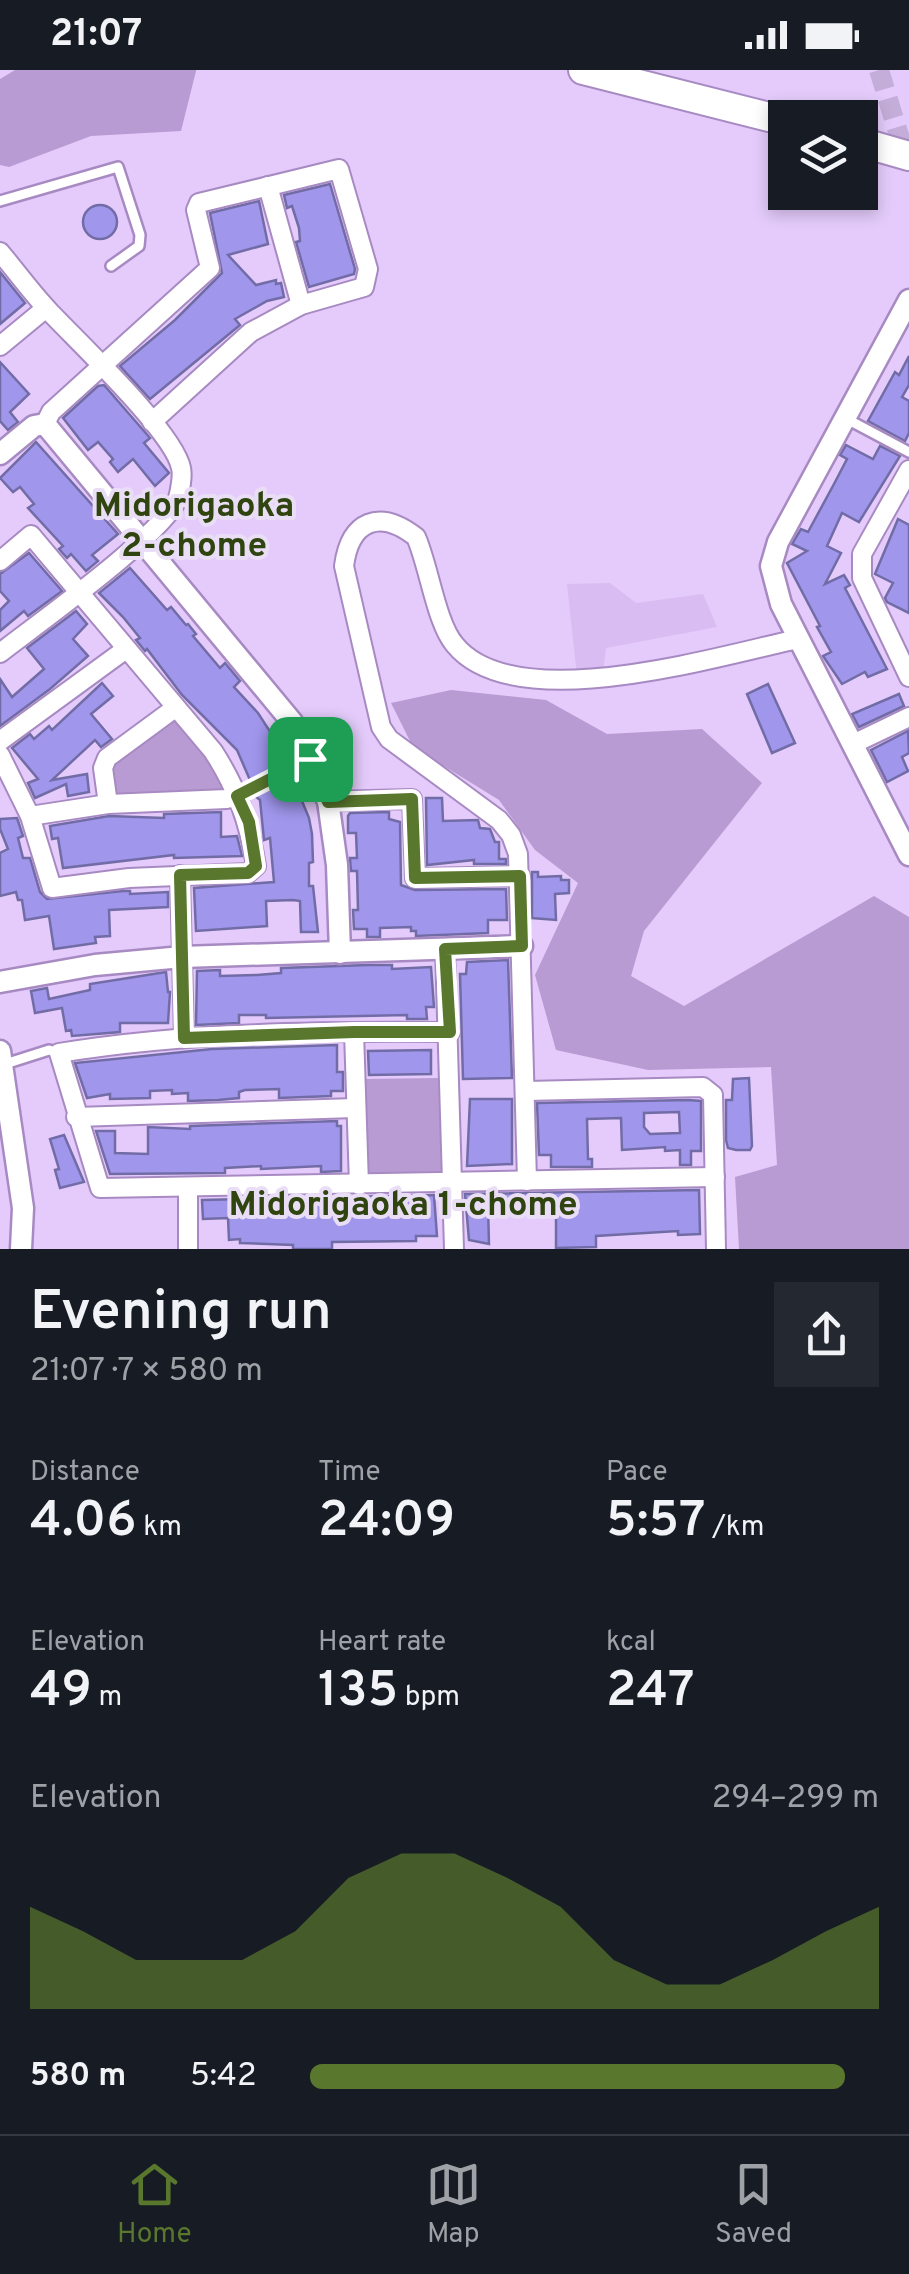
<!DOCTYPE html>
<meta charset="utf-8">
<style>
:root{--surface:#171b24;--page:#242831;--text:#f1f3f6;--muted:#9ea1a6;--line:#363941;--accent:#59772d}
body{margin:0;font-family:Overpass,sans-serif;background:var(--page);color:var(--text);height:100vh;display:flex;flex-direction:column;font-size:38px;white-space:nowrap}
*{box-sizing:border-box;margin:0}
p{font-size:32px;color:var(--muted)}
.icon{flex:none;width:55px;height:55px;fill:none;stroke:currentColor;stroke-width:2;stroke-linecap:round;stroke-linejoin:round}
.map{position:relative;height:1179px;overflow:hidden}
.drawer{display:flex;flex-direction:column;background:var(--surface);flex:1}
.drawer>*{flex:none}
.fabs{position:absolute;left:768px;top:30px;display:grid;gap:20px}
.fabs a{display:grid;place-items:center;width:110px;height:110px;border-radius:0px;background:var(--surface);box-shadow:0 5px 15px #0003;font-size:50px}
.pin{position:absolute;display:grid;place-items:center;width:85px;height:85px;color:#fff;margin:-42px;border-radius:20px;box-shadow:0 5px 15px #0006}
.round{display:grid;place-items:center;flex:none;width:105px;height:105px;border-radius:0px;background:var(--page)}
.summary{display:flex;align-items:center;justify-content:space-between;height:170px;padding:0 30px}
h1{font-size:55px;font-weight:600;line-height:75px}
.metrics{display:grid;grid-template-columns:repeat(3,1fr);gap:15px;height:170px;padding:10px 30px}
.metrics div{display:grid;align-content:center}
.metrics b{font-size:50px;font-weight:600}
.metrics small{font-size:28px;font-weight:400}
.metrics p{font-size:28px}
.chart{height:280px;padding:20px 30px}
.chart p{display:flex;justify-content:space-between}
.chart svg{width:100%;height:180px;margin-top:10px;fill:var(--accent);opacity:.7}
ul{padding:0 30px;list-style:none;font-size:32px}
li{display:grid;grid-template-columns:160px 120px 1fr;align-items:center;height:75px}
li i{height:25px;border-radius:12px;background:var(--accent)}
.status{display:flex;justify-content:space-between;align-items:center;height:70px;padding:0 50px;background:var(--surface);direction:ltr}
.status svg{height:28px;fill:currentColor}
.tab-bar{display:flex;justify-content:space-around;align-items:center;height:140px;border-top:2px solid var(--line);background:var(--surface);font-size:28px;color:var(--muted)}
.tab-bar a{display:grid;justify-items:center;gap:5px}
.tab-bar .current{color:var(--accent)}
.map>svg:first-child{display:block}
.built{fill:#d8bcf2}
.green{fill:#b99bd3}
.building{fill:#a096ec;stroke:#726ca6;stroke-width:2.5;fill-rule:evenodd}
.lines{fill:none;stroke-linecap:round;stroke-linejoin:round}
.tertiary-tunnel{stroke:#c4aed9;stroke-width:20;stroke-dasharray:20 10;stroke-linecap:butt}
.service-casing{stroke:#a88ac3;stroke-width:14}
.minor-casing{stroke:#a88ac3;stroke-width:22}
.tertiary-casing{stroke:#a88ac3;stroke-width:25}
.trunk-casing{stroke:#a88ac3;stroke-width:32}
.service{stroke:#fff;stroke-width:9}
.minor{stroke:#fff;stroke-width:18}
.tertiary{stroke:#fff;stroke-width:20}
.trunk{stroke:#fff;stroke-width:28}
.route-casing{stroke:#fff;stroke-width:20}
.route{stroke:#59772d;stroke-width:12}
.labels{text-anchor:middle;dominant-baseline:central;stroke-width:8;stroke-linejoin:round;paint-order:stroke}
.neighbourhood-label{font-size:35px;font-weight:bold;fill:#304410;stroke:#eadef6}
</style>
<div class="status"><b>21:07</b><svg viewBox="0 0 49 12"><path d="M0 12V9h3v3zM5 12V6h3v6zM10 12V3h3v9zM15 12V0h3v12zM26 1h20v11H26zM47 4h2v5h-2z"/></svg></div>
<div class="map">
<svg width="909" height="1179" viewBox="0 0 909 1179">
<rect width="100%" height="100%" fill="#e4cbfb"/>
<path class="built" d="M610 513 636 533 703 524 717 557 606 578 603 603 577 606 567 514Z"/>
<g class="green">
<path d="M15 0H196V1L181 61 91 66 9 97 0 95V9Z"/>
<path d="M451 620 546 630 607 664 702 659 762 713 644 861 631 906 684 936 874 826 909 847V1179H739L735 1107 777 1095 771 997 648 1000 556 980 535 905 578 813 535 780 499 730 413 677 391 633Z"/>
<path d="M175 647 211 689 229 717 225 724 121 727 115 723 109 701 116 692Z"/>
<path d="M439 1008 441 1100 437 1106 369 1108 363 1103 362 1009Z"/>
</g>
<g class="building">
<path d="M330 114 355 199 354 204 309 217 296 172 300 171 299 158 292 136 287 138 284 125Z"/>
<path d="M259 131 268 174 228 185 256 215 276 210V214L281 213 284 227 267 231 235 249 240 255 150 329 120 296 175 250 222 203 210 143Z"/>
<circle cx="100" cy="152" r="17"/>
<path d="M0 202 25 233 0 254Z"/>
<path d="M909 286V315L902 327 909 331V363L905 371 868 351 895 302 899 305Z"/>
<path d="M0 292 29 324 10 342 18 352 8 360 0 351Z"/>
<path d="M104 315 150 368 144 373 169 403 155 416 133 389 118 402 110 392 113 389 98 372 88 380 63 348 98 316Z"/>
<path d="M36 372 118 464 92 485 98 491 86 501 71 484 67 488 59 479 63 476 28 438 34 434 20 417 13 422 0 408Z"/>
<path d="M846 375 873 389 880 376 900 386 859 452 842 443 827 476 841 483 825 514 844 505 850 515 845 518 887 599 868 607 865 602 842 614 823 586 831 582 817 557 820 556 787 493 807 481 792 474 801 459 808 462 834 414 847 389 840 385Z"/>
<path d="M898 449 909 455V543L887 532 885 528 893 513 875 504Z"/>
<path d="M29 483 62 521 28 546 24 541 0 561V540L9 531 0 521V504Z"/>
<path d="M130 498 167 540 171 537 186 555 188 554 196 564 193 566 220 598 225 593 240 611 234 617 258 643 289 691 250 710 237 680 182 625 147 579 145 581 136 570 140 568 123 547 99 523Z"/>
<path d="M76 541 87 554 73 569 88 586 50 619 0 656V609L12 627 44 599 27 578Z"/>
<path d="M102 613 113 626 91 644 112 669 101 677 95 670 52 710 87 704 89 722 68 726 66 714 35 728 28 713 38 709 12 678 30 664 34 669 49 656 52 660Z"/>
<path d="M768 614 795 673 772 683 747 624Z"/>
<path d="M899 624 904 636 859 657 852 644Z"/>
<path d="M908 661 909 683 902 687 908 701 887 712 871 680Z"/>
<path d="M297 705 293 709 309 748 312 764 313 792 309 793V816H313L318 862H301L300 831 293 830 266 831 267 856 196 861 194 818 274 812 270 768 264 770 260 730 255 726Z"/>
<path d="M426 728H442L443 751 478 750 480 758 490 759 495 772H499V789H506V794H474V790L427 795Z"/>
<path d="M221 742V767L237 766 242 786 174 788V785L63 798 58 768 52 769 50 756 109 746 164 748V744Z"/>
<path d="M389 742V749L400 752 401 815 415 820 506 819 507 850H488V863L416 866V861H411V857L380 858V867H367V859H354L353 840H358L357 801H351L350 788H357L356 763H348V746L350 743Z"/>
<path d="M17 748 23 766 18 768 23 788H30L40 822 47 829 123 821H130V824L168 822V837L109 840 110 866 95 867 96 873 54 879 49 846 25 850 22 830H18L16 822 0 826V783L8 779 0 759V749Z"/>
<path d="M532 802H538V807L561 806V810H569V823L555 824 556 850 532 848Z"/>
<path d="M508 890 512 1008 463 1009 460 904H466L467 892Z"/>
<path d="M368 895H392V899L431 897 434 937H426L427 949H407V945L266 948V945H239V953L196 955 197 901 220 900V906L257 905 281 903V898Z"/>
<path d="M166 902 168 922H170L168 953H120V962L72 966 71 960 66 961 62 938 35 943 31 921 47 918 49 929 90 920V914Z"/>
<path d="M337 975V1002H343V1021H331V1026L279 1028V1019L245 1020 239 1022V1028L218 1030 188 1031V1023L172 1024V1020L150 1021V1028L110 1029V1024L87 1028 75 993 212 979Z"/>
<path d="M431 980V1004L369 1005 368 981Z"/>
<path d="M749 1008 752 1076 750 1080H736L728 1078 726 1070V1030H732L733 1009Z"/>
<path d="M470 1029H512V1094L467 1096Z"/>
<path d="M688 1030 701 1031V1081H691V1095H680V1080L665 1081V1077L622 1080 621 1048 587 1049 588 1089H592V1097H551V1085H539L537 1033ZM679 1042 680 1063 650 1064 644 1057V1043Z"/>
<path d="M337 1051V1056H341V1101L321 1102V1096L261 1099V1096L225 1098V1103L110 1104 96 1061H115V1083L148 1084V1057L190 1059V1056Z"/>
<path d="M64 1065 84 1112 60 1118 55 1100 59 1099 50 1069Z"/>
<path d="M699 1120 700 1164 678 1165V1161L596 1166V1177L556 1178V1138L488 1136 489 1174 469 1170 465 1124Z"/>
<path d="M434 1125 437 1166H416V1171L332 1172V1179H293V1175L240 1173V1169L229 1170 228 1148 203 1149 202 1130Z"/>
</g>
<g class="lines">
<path class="tertiary-tunnel" d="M879 0 908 95"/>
<defs>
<g id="service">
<path d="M0 131 118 97 140 165 139 176 111 196"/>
<path d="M845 348 909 382"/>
<path d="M237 726 310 689"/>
<path d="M5 994 49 980 59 983"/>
</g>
<g id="minor">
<path d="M268 116 301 235"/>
<path d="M0 182C16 201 31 222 49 241 77 271 174 362 181 398 183 405 180 421 178 428 164 464 37 554 0 583"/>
<path d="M0 276 46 238"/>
<path d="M45 354 51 342 210 198 196 140 199 133 339 99 368 199 364 217 301 235 251 262 152 352"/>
<path d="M909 400 862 484V508L909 607"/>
<path d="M0 491 31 465 213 681C237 718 249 752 256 796L248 803 129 808 52 818 30 746 0 685"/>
<path d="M0 671 126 579"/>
<path d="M853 674 909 647"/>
<path d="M328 731 412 729 415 808 520 806"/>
<path d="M108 734 103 698 107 688 175 638"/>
<path d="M30 746 108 734 227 729 237 726"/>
<path d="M180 805 184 968"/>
<path d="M445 879 454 1179"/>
<path d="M354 962 359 1115"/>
<path d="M450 962C319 961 188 962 59 983L100 1118 715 1107"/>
<path d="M526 1021 703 1017 713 1025 716 1179"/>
<path d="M76 1047 355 1038"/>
<path d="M527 1111 518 784 511 765 499 750 389 669 381 657 344 496C350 451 379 438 416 467 429 496 436 553 455 575 515 648 718 586 798 569"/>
<path d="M188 1118V1179"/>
</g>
<g id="tertiary">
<path d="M909 230 778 472 771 496 781 534 909 785"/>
<path d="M0 384 34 356 45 354 292 652 328 731 337 795 340 883"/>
<path d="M0 912 95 895 182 887 522 876"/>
<path d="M0 981 23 1138 21 1179"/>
</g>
<g id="trunk">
<path d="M583 0 785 51"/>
<path d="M860 72 909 86"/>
</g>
</defs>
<use href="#service" class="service-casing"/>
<use href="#minor" class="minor-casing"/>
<use href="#tertiary" class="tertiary-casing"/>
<use href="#trunk" class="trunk-casing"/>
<use href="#service" class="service"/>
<use href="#minor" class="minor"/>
<use href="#tertiary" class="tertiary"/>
<use href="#trunk" class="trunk"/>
</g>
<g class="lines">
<defs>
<path id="route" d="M310 689 328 732 412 729 415 808 520 806 522 876 445 879 450 962H354L184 968 180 805 248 803 256 796 249 752 237 726Z"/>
</defs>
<use href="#route" class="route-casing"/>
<use href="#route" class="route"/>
</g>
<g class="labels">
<g class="neighbourhood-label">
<text x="194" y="437">Midorigaoka<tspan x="194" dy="40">2-chome</tspan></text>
<text x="403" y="1136">Midorigaoka 1-chome</text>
</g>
</g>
</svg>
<div class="fabs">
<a><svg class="icon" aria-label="layers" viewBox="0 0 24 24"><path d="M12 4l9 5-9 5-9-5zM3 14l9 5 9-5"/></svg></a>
</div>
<div class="pin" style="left:310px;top:689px;background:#1e9e55"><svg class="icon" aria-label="arrive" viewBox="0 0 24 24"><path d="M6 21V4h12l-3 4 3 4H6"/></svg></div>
</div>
<section class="drawer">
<div class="summary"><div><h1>Evening run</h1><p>21:07 · 7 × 580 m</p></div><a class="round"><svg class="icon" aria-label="share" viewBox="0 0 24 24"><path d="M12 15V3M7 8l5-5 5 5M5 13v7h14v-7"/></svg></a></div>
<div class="metrics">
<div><p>Distance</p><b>4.06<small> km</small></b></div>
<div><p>Time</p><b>24:09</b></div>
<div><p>Pace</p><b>5:57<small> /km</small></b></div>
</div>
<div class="metrics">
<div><p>Elevation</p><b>49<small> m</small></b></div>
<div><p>Heart rate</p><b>135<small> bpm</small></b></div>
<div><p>kcal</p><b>247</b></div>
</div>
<div class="chart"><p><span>Elevation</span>294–299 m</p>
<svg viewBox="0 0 160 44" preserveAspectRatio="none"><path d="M0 44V19L10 25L20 32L30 32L40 32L50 25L60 12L70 6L80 6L90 12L100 19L110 32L120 38L130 38L140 32L150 25L160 19V44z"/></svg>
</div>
<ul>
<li><b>580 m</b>5:42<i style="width:94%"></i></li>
</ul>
</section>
<nav class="tab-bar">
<a class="current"><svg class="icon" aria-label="home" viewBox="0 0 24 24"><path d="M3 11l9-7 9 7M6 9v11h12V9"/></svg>Home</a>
<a><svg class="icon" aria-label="map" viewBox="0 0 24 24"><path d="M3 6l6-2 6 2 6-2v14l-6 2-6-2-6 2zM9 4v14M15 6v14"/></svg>Map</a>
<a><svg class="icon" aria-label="saved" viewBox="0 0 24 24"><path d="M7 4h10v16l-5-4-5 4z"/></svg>Saved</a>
</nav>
